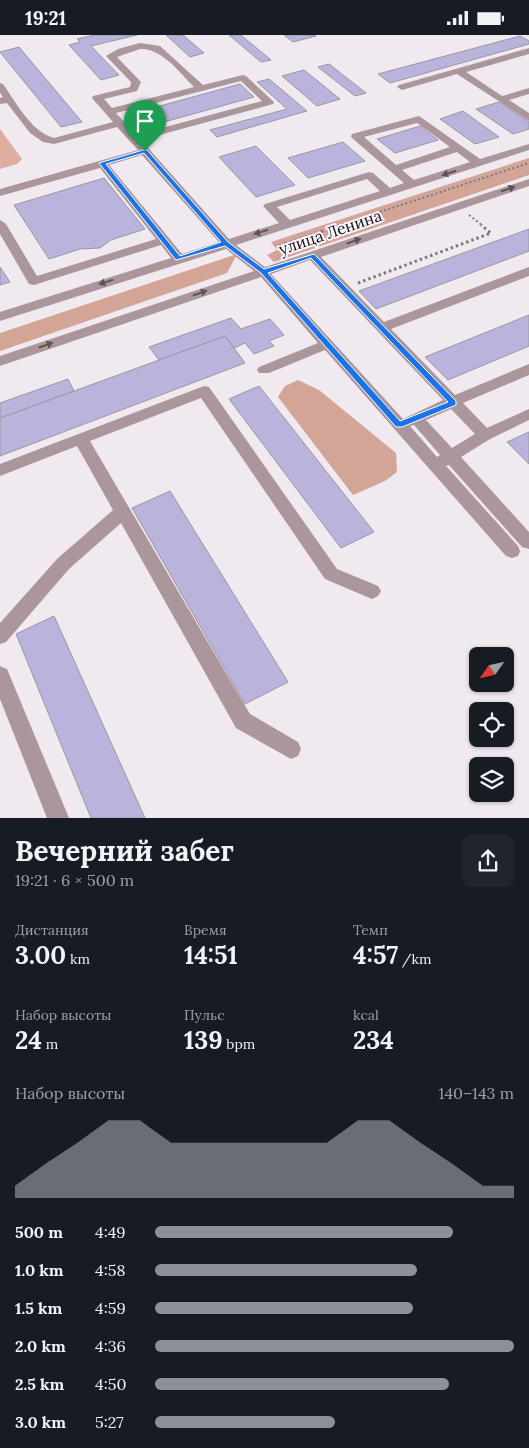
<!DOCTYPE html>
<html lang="ru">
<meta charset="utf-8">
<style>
:root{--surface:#171b24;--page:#20242c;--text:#f1f3f6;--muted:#9ea1a6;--accent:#8c9099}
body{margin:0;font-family:Lora,serif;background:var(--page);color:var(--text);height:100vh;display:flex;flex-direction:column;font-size:19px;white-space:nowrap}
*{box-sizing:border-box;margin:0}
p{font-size:16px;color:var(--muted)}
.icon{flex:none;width:28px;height:28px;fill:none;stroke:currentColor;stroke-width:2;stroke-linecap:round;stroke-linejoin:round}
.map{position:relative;height:783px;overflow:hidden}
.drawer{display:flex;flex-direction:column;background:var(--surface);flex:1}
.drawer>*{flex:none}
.needle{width:32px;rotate:236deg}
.fabs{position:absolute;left:469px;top:612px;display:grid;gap:10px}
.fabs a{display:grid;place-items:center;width:45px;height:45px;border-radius:8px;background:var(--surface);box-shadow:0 1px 4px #0004;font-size:25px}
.pin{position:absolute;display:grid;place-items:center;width:42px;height:42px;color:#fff;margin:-51px -21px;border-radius:50% 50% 50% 0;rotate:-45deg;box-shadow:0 0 5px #0007}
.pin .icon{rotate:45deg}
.round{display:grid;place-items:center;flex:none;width:52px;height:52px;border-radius:8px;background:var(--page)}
.head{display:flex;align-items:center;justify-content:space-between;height:85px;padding:0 15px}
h1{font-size:28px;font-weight:700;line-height:38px}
.metrics{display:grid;grid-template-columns:repeat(3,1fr);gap:8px;height:85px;padding:5px 15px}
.metrics div{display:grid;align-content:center}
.metrics b{font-size:25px;font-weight:700}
.metrics small{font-size:14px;font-weight:400}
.metrics p{font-size:14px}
.chart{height:140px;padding:10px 15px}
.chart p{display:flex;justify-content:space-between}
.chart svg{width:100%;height:90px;margin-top:5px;fill:var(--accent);opacity:.7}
ul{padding:0 15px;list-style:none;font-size:16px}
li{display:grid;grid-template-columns:80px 60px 1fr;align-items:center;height:38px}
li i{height:12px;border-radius:6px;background:var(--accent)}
.status{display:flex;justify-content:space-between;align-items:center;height:35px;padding:0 25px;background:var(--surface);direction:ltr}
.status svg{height:14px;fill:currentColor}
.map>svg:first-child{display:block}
.green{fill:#ddaea0}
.forest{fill:#d3a596}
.building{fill:#bab3dc;stroke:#9998a0}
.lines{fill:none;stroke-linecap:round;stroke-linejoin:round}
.path-far1{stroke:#7d797d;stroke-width:2;stroke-dasharray:2 2.5;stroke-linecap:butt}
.path{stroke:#7d797d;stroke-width:3;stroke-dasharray:2.5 3;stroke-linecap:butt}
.minor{fill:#ab969b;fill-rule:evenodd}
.oneway{fill:#5e5356}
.route{fill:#1a73e8;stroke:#fff;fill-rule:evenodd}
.labels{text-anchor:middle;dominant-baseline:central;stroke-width:4;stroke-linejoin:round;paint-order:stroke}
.street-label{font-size:16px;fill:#121012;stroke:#fdf7fd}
</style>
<div class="status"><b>19:21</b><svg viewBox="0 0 49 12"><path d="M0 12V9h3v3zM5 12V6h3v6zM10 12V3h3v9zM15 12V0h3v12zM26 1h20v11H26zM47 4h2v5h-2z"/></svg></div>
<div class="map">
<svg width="529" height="783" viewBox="0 0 529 783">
<rect width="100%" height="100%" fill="#f0e9f0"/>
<path class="green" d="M0 94 22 124 17 129 0 134Z"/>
<g class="forest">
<path d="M529 123V140L274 227 267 220 277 215 271 207Z"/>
<path d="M237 219 227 238 0 316V298Z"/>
<path d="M298 345 319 355 396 418 397 437 385 446 353 460 278 362 285 351Z"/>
</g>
<g class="building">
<path d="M95 0H137L91 11 119 40 101 45 69 10 80 7 77 4Z"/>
<path d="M166 0H183L204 18 190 22Z"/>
<path d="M229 0H241L271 25 261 27Z"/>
<path d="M284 0H314L316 1 293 7Z"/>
<path d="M520 1 529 6V9L390 48 378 39Z"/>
<path d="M19 12 82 87 61 92 0 17Z"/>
<path d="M329 29 366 58 355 61 318 32Z"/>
<path d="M304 35 340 64 317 71 282 41Z"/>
<path d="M269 44 307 76 217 102 210 95 287 74 257 47Z"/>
<path d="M240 49 254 62 139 94 127 80Z"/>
<path d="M499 67 529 87V94L513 99 476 74Z"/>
<path d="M463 76 499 102 475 109 440 84Z"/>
<path d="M420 91 438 105 395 118 377 104Z"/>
<path d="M343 107 365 126 308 143 288 123Z"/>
<path d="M256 111 295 150 256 162 219 122Z"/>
<path d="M104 143 145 194 111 205 100 213 80 214 49 224 14 170Z"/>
<path d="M529 194V216L376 274 359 256Z"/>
<path d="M0 232 10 247 0 250Z"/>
<path d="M529 280V311L448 345 425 322Z"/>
<path d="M231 283 241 294 270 284 284 300 269 306 274 311 254 319 245 308 234 313 225 301 159 325 149 312Z"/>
<path d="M225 301 245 328 0 421V383Z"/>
<path d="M68 344 74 356 0 383V368Z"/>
<path d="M259 351 374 497 341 513 229 364Z"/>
<path d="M529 397V429L507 407Z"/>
<path d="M170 456 288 647 245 669 132 473Z"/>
<path d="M54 581 145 783H91L16 599Z"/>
</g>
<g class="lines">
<g class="path-far1">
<path d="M469 180 483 191"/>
<path d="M337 191 529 128"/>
</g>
<g class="path">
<path d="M321 205 314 199 341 190"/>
<path d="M279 211 314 199"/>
<path d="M358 248 491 198 481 190"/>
</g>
<g class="minor">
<path d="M140 8 160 11 203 50 243 40 246 41 274 67 273 69 141 105 229 204 279 188 265 173 263 171 265 169 369 137 373 138 390 153 404 148 352 103 351 101 352 99 419 81 480 124 529 109V115L236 210 265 232 529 144V151L321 222 384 287 529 232V241L391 294 455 360 529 329V340L463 368 487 393 529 374V385L490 404 461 422 529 497V514L522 512 449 430 446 431 518 511 520 516 518 521 512 523 506 521 325 315 269 338H259L257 335 259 332 318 308 261 242 0 331V321L254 236 226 214 0 286V277L171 223 161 210 34 250 29 249 0 199V185L6 189 37 241 156 204 100 133 0 161V154L138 115 117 92 54 109 43 107 30 98 7 68 0 69V63L3 62 0 58V48L3 49C16 67 31 97 54 103L113 87 92 63 93 61 130 52 131 47 106 21 118 14ZM140 14C162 13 180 38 194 52L112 73 104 64 137 56 141 47 117 22ZM241 46 262 66 136 100 116 78ZM417 88 450 112 396 130 364 102ZM457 117 470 127 414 145 402 135ZM142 120 219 207 182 219 109 130ZM367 144 380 156 290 185 277 172ZM310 225 443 365 403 384 271 239ZM451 374 475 399 452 413 426 385ZM414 390 440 420 437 422 410 391Z"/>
<path d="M529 13V19L466 37 502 61 529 53V59L509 65 529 78V86L457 39 402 55 397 52 399 50Z"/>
<path d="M204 351 209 352 337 534 378 551 381 556 378 561 372 564 325 544 201 363 90 406 250 679 298 707 301 714 298 721 291 724 236 693 121 488 69 534 6 607 0 609V588L57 524 113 475 77 411 0 441V429Z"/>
<path d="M0 631 7 634 69 783H47L0 664Z"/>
</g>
</g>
<defs><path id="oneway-solid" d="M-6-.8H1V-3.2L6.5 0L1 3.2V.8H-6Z" transform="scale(1.25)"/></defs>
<g class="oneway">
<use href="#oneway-solid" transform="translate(449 138) rotate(162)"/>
<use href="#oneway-solid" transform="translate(508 154) rotate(-19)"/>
<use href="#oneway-solid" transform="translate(261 197) rotate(163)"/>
<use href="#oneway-solid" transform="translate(354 206) rotate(-19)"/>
<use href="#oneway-solid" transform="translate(106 247) rotate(162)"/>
<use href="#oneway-solid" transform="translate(200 258) rotate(-19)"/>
<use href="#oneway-solid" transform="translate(46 310) rotate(-19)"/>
</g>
<path class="route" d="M143 115H147L228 207 264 234 314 219 456 366V370L402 392H396L261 238 225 211 176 225 99 128ZM144 118 221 207 180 221 106 129ZM311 223 448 367 400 386 268 238Z"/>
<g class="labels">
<g class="street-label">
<text transform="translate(330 197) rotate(-19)">улица Ленина</text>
</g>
</g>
</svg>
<div class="fabs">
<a><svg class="needle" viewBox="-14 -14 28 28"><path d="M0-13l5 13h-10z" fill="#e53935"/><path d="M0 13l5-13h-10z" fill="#9ea1a6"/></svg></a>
<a><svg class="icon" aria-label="locate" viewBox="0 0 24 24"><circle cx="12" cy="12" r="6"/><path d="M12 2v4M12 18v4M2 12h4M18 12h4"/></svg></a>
<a><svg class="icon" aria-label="layers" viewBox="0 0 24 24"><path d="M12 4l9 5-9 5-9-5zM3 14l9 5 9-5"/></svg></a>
</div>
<div class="pin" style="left:145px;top:116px;background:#1e9e55"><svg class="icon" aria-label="arrive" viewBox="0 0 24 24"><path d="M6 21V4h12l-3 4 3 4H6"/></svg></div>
</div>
<section class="drawer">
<div class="head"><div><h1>Вечерний забег</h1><p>19:21 · 6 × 500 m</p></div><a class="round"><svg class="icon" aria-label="share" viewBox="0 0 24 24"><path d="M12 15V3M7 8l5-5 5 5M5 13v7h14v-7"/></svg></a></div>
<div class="metrics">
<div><p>Дистанция</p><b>3.00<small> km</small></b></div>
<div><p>Время</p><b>14:51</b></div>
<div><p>Темп</p><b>4:57<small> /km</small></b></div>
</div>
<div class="metrics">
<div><p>Набор высоты</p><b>24<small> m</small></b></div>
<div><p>Пульс</p><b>139<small> bpm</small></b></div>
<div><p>kcal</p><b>234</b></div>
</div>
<div class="chart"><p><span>Набор высоты</span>140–143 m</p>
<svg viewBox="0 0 160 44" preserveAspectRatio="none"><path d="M0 44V38L10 27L20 17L30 6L40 6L50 17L60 17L70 17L80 17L90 17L100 17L110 6L120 6L130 17L140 27L150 38L160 38V44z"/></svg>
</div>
<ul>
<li><b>500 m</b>4:49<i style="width:83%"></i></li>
<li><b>1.0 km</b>4:58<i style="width:73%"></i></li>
<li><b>1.5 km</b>4:59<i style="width:72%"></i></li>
<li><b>2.0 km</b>4:36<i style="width:100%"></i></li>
<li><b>2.5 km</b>4:50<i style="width:82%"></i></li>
<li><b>3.0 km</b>5:27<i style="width:50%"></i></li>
</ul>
</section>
